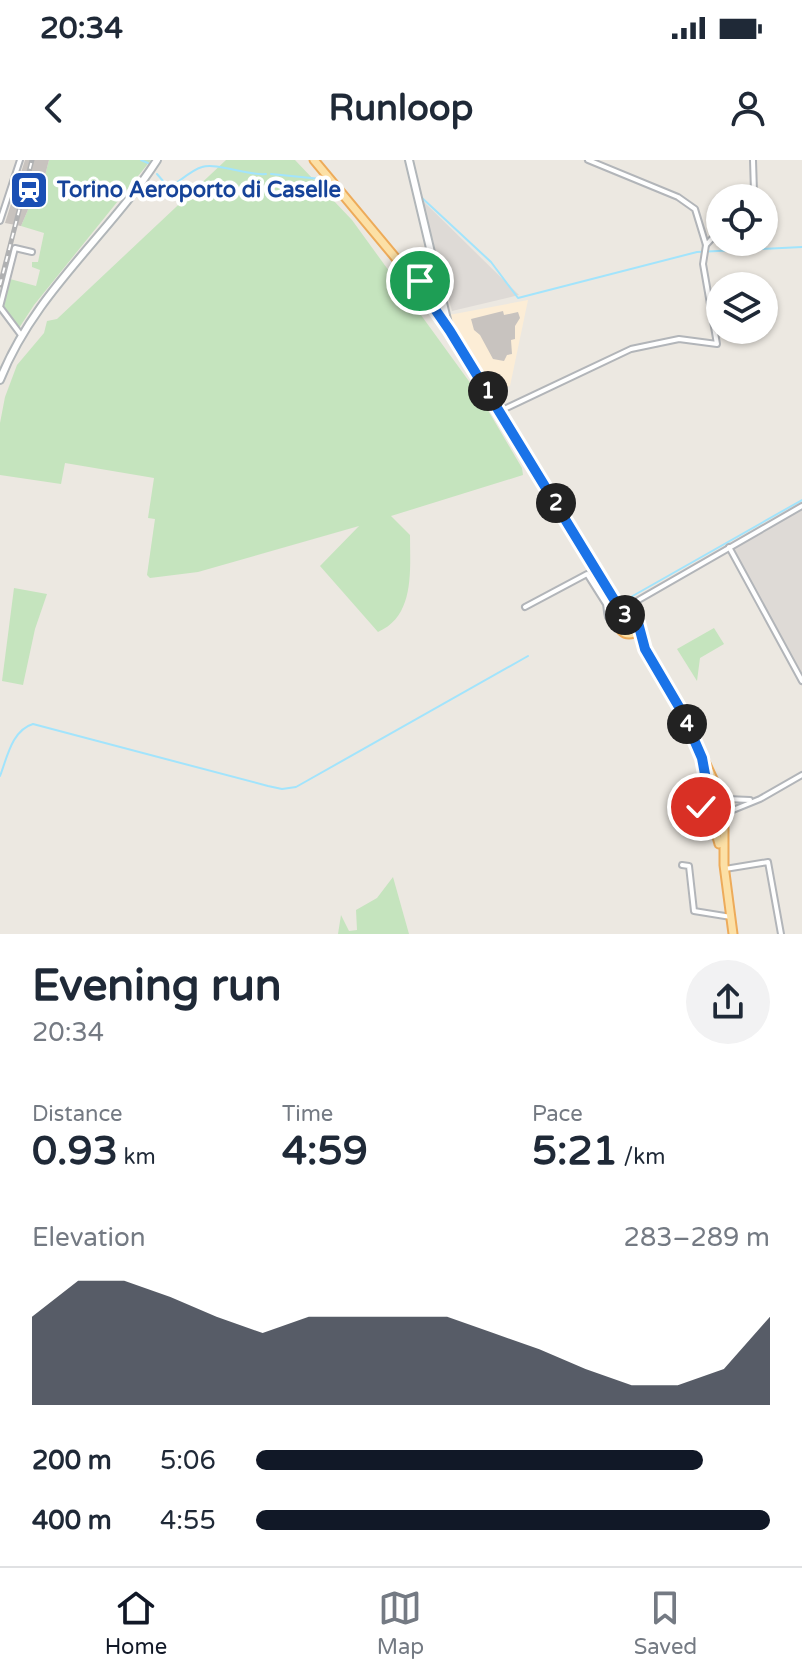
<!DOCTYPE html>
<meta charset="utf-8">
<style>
:root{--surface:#fff;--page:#f2f2f3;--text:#1f2937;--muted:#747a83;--line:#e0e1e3;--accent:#111827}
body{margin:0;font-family:"Varela Round",sans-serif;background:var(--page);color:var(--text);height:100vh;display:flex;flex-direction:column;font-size:30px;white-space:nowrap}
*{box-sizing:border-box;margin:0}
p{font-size:26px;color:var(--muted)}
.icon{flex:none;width:44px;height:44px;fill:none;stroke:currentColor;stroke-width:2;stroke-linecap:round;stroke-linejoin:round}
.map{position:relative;height:774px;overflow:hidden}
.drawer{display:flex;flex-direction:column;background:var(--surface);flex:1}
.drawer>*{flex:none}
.fabs{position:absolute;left:706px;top:24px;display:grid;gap:16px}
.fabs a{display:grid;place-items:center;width:72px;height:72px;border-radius:50%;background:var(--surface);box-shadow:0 2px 6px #0004;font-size:40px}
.pin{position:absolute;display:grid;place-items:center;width:68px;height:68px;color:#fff;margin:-34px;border:4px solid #fff;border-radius:50%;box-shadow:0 2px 8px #0007}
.km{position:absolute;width:40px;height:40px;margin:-20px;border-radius:50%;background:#222;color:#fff;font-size:22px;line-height:40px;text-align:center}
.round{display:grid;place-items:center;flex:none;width:84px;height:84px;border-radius:42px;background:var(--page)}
.head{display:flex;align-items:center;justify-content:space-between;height:136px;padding:0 32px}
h1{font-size:44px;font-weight:800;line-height:60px}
.metrics{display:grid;grid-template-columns:repeat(3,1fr);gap:12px;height:136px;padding:8px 32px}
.metrics div{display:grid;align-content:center}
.metrics b{font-size:40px;font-weight:800}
.metrics small{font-size:22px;font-weight:400}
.metrics p{font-size:22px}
.chart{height:224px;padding:16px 32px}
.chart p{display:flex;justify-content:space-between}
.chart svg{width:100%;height:144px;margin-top:8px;fill:var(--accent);opacity:.7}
ul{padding:0 32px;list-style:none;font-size:26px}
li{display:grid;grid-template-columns:128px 96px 1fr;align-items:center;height:60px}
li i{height:20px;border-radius:10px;background:var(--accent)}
.status{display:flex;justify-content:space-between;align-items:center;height:56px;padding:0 40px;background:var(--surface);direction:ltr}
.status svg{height:22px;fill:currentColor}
header{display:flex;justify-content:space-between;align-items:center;height:104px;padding:0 32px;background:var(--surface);font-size:36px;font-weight:800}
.dock{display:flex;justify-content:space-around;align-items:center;height:112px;border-top:2px solid var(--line);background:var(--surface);font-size:22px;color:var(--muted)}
.dock a{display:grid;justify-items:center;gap:4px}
.dock .selected{color:var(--accent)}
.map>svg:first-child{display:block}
.commercial{fill:#fcedd6}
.industrial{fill:#dedad6}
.green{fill:#c5e4be}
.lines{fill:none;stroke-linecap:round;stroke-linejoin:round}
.stream{stroke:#a2e4fc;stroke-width:2}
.building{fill:#c8c3bf}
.street-casing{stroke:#b2b5b9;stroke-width:8}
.secondary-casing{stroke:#b1b6b9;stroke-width:10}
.primary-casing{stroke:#edab5a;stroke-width:11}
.street{stroke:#fff;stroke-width:4}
.secondary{stroke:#fff;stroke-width:6}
.primary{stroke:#fce0a6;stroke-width:7}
.rail-casing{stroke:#b0b1b2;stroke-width:5}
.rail{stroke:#fff;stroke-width:2;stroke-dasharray:6;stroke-linecap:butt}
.route-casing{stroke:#fff;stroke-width:16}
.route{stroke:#1a73e8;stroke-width:10}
.labels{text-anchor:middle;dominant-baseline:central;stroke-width:8;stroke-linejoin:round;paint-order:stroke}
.transit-label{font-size:22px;font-weight:bold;fill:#164399;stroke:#fff;text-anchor:start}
</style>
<div class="status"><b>20:34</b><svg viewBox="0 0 49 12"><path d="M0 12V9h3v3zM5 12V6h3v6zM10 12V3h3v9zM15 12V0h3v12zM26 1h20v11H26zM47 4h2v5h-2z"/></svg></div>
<header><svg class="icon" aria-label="back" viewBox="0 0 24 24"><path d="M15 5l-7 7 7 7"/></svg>Runloop<svg class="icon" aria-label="person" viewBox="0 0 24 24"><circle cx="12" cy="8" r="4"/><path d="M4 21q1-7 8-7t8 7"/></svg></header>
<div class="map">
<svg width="802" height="774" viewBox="0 0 802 774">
<rect width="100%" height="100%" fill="#ece8e1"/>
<path class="commercial" d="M528 140 510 226 495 230 449 155Z"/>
<g class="industrial">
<path d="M421 39 519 135 452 151Z"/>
<path d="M802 348V514L727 390Z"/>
</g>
<g class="green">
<path d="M49 0H151L34 145 19 168 3 147 10 119 36 126 40 110 32 107V102H38L44 73 21 66 30 45 37 47Z"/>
<path d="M226 0H295L352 60 479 235 522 308 523 315 391 356 410 375C410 411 415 456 378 472L320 406 359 366 198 412 150 418 147 415 155 359 148 358 154 318 65 303 61 324 0 315V263L5 237 17 205 44 173 47 161 57 159Z"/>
<path d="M14 428 47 434 35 469 23 525 2 521Z"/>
<path d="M714 468 724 484 700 498 697 521 677 489Z"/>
<path d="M393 717 409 774H338L341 755 349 771 357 770 356 750 377 738Z"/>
</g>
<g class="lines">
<g class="stream">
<path d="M141 0 148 3"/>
<path d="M157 14 169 28C179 22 191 10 202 7 216 2 248 16 266 14"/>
<path d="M271 14 321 19"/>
<path d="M421 37 491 102 518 138 697 92 802 87"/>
<path d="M622 442 802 340"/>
<path d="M0 616C7 598 12 570 33 564L268 626 282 629 296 627 528 496"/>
</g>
</g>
<g class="building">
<path d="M25 0H49L37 47 30 45 21 66 5 63Z"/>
<path d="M503 151 504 155 518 152 520 158 515 166V179L511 180 512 194 507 195 504 201 493 199 480 175 474 170 471 159Z"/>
</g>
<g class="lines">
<defs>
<g id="street">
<path d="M751 38 754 32 753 0"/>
<path d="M0 61 20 0"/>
<path d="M706 85 720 70"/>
<path d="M21 175 0 147 15 88 32 92"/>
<path d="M500 251 631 189 679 179 717 184 703 104 706 85 695 49 678 37 588 0"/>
<path d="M729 387 802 521"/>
<path d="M634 444 637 459"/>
<path d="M525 447 587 414 606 444C608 455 605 460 619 465"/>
<path d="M629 454 635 442 802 346"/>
<path d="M608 456 620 459"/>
<path d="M727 639 750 640"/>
<path d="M728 652 760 639 802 615"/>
<path d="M682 705 689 706 694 751 731 757"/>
<path d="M725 709 768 702 781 774"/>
</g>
<g id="secondary">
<path d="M409 0 449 168"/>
<path d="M431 99V107L419 126 432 125 437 115"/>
<path d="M0 220C34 133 108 76 157 0"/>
</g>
<g id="primary">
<path d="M314 0 419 126 450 171 626 455"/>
<circle cx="629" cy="464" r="10"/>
<path d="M638 468 645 489 682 552 719 632"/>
<path d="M705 614 707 625 702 651 712 659 726 655 729 643 725 636 714 632 706 636"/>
<path d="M724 657V705L733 774"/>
<path d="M712 659 719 684"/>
</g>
</defs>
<use href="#street" class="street-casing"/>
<use href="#secondary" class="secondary-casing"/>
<use href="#primary" class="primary-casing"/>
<use href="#street" class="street"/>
<use href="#secondary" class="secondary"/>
<use href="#primary" class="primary"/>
<defs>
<path id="rail" d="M0 125 32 0"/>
</defs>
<use href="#rail" class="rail-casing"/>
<use href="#rail" class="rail"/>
</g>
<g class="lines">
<defs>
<path id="route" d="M420 121 419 126 450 171 618 446 626 455 637 459 645 489 682 552 702 598 707 625 701 647"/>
</defs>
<use href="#route" class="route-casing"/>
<use href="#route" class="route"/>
</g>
<defs>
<symbol id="station-square" viewBox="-11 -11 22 22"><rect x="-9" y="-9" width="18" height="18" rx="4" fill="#1a4fb4" stroke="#fff"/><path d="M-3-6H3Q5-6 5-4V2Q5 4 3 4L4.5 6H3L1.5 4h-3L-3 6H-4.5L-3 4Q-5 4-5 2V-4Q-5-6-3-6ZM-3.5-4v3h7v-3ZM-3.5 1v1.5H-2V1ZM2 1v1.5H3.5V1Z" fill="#fff"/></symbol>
</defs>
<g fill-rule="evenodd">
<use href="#station-square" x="7" y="8" width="44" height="44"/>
</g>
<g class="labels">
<g class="transit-label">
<text x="57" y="30">Torino Aeroporto di Caselle</text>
</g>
</g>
</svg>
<div class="fabs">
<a><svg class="icon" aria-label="locate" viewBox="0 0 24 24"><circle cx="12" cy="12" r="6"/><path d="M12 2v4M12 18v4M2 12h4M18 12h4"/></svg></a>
<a><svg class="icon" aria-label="layers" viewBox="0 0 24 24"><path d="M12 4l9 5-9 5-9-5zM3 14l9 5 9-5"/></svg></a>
</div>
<div class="pin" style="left:420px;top:121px;background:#1e9e55"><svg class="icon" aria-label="arrive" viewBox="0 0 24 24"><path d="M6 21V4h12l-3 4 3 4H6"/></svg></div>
<div class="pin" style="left:701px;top:647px;background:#d93025"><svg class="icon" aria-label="check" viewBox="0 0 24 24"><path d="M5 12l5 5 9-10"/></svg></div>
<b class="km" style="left:488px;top:231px">1</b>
<b class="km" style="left:556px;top:343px">2</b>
<b class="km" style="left:625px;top:455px">3</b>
<b class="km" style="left:687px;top:564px">4</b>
</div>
<section class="drawer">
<div class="head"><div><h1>Evening run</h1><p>20:34</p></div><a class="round"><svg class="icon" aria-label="share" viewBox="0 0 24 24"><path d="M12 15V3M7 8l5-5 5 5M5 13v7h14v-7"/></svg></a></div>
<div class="metrics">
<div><p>Distance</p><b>0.93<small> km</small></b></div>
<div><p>Time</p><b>4:59</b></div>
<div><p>Pace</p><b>5:21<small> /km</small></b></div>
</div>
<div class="chart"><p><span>Elevation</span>283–289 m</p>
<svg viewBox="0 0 160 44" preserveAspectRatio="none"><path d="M0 44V17L10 6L20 6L30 11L40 17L50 22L60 17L70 17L80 17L90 17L100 22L110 27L120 33L130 38L140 38L150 33L160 17V44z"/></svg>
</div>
<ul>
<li><b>200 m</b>5:06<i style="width:87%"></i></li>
<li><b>400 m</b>4:55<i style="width:100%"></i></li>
</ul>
</section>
<nav class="dock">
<a class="selected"><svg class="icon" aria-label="home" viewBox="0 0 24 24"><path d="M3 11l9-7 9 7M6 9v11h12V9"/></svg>Home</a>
<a><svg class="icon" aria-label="map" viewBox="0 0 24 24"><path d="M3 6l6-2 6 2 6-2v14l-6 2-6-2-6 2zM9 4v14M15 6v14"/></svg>Map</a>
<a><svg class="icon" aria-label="saved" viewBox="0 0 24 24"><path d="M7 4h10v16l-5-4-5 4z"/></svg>Saved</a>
</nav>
